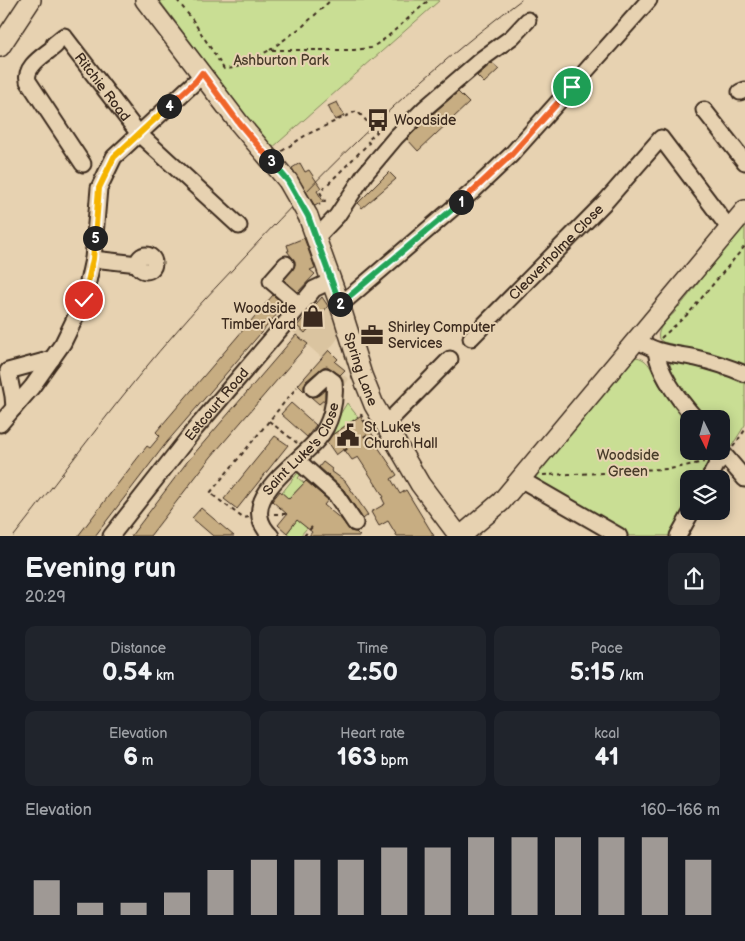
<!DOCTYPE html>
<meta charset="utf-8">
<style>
:root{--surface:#171b24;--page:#20242c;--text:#f1f3f6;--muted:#9ea1a6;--accent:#9f9995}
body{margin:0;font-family:"Balsamiq Sans",sans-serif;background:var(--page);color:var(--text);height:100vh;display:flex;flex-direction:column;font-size:19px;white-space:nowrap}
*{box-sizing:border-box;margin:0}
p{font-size:16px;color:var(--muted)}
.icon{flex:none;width:28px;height:28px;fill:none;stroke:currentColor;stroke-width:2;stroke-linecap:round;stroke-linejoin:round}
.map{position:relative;height:536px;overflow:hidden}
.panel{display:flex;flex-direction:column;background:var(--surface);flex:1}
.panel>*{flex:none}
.needle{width:32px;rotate:175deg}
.controls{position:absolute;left:680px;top:410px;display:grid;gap:10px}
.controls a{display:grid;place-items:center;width:50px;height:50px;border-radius:10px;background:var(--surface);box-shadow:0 2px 12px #0003;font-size:25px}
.pin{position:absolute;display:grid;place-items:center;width:42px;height:42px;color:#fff;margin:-21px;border:2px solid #fff;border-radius:50%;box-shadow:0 1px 5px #0007}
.km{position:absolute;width:25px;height:25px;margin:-12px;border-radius:50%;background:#222;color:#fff;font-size:14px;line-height:25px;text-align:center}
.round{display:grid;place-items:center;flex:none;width:52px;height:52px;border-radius:10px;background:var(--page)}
.headline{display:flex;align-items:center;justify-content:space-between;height:85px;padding:0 25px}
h1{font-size:28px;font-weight:700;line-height:38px}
.figures{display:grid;grid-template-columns:repeat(3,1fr);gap:8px;height:85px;padding:5px 25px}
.figures div{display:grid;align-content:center;border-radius:10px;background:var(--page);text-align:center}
.figures b{font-size:25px;font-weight:700}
.figures small{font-size:14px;font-weight:400}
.figures p{font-size:14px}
.chart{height:140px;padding:10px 25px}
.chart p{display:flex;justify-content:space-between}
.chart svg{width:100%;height:90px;margin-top:5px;stroke:var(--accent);stroke-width:6}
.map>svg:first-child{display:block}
.built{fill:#dac4a0}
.green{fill:#c9de94;stroke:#828459}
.building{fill:#c7ad82;stroke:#3b2a1e}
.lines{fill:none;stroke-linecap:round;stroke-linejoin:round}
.minor-casing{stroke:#3b2a1e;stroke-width:19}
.major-casing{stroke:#3b2a1e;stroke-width:22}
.path{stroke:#3b2a1e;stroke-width:2;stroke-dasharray:4 4;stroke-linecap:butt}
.minor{stroke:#e7d2b1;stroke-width:15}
.major{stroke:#e7d2b1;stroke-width:19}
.tram{stroke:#3b2a1e;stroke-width:1}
.major-bridge-casing{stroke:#3b2a1e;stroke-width:22;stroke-linecap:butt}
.major-bridge{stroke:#e7d2b1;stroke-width:19}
.split-1-casing{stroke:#fff;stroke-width:10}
.split-2-casing{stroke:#fff;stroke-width:10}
.split-3-casing{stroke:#fff;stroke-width:10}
.split-4-casing{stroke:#fff;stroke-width:10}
.split-5-casing{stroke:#fff;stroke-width:10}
.split-6-casing{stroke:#fff;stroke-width:10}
.split-1{stroke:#f0652b;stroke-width:6}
.split-2{stroke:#22a559;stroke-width:6}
.split-3{stroke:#22a559;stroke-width:6}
.split-4{stroke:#f0652b;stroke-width:6}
.split-5{stroke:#f5b400;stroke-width:6}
.split-6{stroke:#f5b400;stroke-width:6}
.labels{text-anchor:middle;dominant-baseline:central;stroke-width:4;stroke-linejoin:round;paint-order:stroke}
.park-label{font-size:14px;fill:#493c2a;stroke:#e7d2b1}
.street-label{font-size:14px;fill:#3b2a1e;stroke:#e7d2b1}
.poi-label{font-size:14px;fill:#3b2a1e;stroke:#e7d2b1;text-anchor:start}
</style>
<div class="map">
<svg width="745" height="536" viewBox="0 0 745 536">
<rect width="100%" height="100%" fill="#e7d2b1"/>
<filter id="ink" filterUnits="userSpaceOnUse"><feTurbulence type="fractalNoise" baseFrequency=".02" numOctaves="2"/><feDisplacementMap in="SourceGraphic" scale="10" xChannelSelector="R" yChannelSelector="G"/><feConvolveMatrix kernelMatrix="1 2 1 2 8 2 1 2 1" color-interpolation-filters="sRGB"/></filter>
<g filter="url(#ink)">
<path class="built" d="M322 297 329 305 339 337 329 350 338 359 336 362 345 370 342 374 349 379 336 399 328 416 319 404 298 385 322 358 292 331Z"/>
<g class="green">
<path d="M159 0H440L271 149Z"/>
<path d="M745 225V366L716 357 712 354 663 342 659 339C656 328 669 319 676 311L675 308 680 306 700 281 699 278 722 250C732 247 736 232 745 225Z"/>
<path d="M634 357C650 357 654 376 660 386 664 392 669 397 673 403H675C690 424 689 425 689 451H710C714 462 710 469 705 479H689V507L675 536H628L533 481 542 467 570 432H573Z"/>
<path d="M673 361 718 369 722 376H732L736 380 739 379 745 382V425L731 447 727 448 721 442V419H702C691 402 674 384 670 364Z"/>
<path d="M347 403 358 417 326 439H325Z"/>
<path d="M300 470 303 472 298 478 304 483 289 499 282 493Z"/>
<path d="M297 520 307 528 300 536H291L287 533Z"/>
</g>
<g class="building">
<path d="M492 63 499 69 484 83 477 76Z"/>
<path d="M458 92 469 103 418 151 407 139 430 116Z"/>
<path d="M337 102 344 116 335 120 328 106Z"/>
<path d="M300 163 305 172 309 170 321 188 317 191 323 201 315 206 292 168Z"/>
<path d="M389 172 396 179 362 208 358 203Z"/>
<path d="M304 238 315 268 310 270 315 274 298 292 284 280 295 265V261L287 251H289L287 245Z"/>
<path d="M273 295 285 305 167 442 95 536H78L133 464 147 446 150 448 160 436 156 432Z"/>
<path d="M322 297 328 306 305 333 297 326Z"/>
<path d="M296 335 308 344 211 457 150 536H131L187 462Z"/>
<path d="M329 350 338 359 335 362 345 370 340 375 327 366 323 367 306 381 304 386V391L298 385Z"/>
<path d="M325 390V399L319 404 311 397 319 395Z"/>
<path d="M291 403 316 425 307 437 281 414Z"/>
<path d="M360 416 378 443 376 444 397 475 391 479 400 494 406 490 434 536H397L388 521 379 526 371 512 385 504 382 498 384 497 358 457 352 460 344 449 336 455 327 442 332 435Z"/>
<path d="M275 436 288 445 237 509 224 499Z"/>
<path d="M323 462 332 469 331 471 345 481 368 515 363 519 344 490 328 475 329 474 328 475 319 467Z"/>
<path d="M306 481 328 500 324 505 342 520 350 531 356 532 360 536H309L312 532 297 520 287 533 278 525 287 514 272 501 280 491 289 499Z"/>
<path d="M201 508 221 525 234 536H213L192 518Z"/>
</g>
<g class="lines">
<defs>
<g id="minor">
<path d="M740 92 745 90"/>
<path d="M704 110 745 162"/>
<path id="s1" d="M83 164 28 81C24 66 45 55 55 46L54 44 64 36 139 134 239 226"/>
<path d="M316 238 337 216 365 174 396 137 424 109 483 58 512 37 528 20"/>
<circle cx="146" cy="263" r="8"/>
<path d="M93 259 138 264"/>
<path d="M286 264 271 281 300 306"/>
<path d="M340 305 474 190 511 155 649 0"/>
<path id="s2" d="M471 338 606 201 661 138 729 228"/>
<path d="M636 339C656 354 673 353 696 358 713 362 729 367 745 374"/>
<path d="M656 351C659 374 680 401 696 419"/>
<path d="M14 408 13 396 8 371 52 359"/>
<path d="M0 424 32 387 63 343 84 300 93 259 99 188 114 157 196 81 202 73"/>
<path d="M385 425 450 359"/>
<path d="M721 451 745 479"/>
<path d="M297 460 336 495 355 523"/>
<path d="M520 479 619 536"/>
<path d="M709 479 718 462 724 455"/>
<path id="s3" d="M111 536 195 429 300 306 314 289 331 281"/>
<path id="s4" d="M271 536C234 500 297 465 318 439 331 424 336 402 334 382L326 376 313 388"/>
<path d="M678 536 692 511"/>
</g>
<g id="major">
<path d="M145 0 239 123 288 181"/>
<path d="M0 47 31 0"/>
<path id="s5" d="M308 216 340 305 362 375 374 405 420 484 459 536"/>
<path d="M461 536 501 502 745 210"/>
</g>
</defs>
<use href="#minor" class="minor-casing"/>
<use href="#major" class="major-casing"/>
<g class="path">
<path d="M177 0 192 19 224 69 235 68 270 50H354L371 48 386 38 429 0"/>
<path d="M270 50 303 26 331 0"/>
<path d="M282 151 306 135 357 111 377 132 367 141 369 143 320 192 325 201 319 205"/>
<path d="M661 338 689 313 745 246"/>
<path d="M362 414 361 415 364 420 363 421"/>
<path d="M364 420 368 426"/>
<path d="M269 421 297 443"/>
<path d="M733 447 745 430"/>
<path d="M344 451 372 431 371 430"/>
<path d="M543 475 606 473 629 470 670 469 704 462"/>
<path d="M274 514H285L288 511"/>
<path d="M249 517 243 518 210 493 297 387"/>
<path d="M304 536 312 527"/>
</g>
<use href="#minor" class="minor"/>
<use href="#major" class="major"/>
<path class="tram" d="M14 536C69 466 122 393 181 326 202 301 225 278 247 254 332 162 421 75 521 0"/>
<defs>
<path id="major-bridge" d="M288 181 308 216"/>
</defs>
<use href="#major-bridge" class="major-bridge-casing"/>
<use href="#major-bridge" class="major-bridge"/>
</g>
</g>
<g class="lines" filter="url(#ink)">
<defs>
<path id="split-1" d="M461 202 511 155 572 87"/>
<path id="split-2" d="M340 304 461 202"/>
<path id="split-3" d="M271 161 288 181 308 216 340 304"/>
<path id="split-4" d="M169 106 196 81 202 73 239 123 271 161"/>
<path id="split-5" d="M95 238 99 188 114 157 169 106"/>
<path id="split-6" d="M84 300 93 259 95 238"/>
</defs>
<use href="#split-1" class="split-1-casing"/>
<use href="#split-2" class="split-2-casing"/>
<use href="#split-3" class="split-3-casing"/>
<use href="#split-4" class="split-4-casing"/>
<use href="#split-5" class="split-5-casing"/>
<use href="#split-6" class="split-6-casing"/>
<use href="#split-1" class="split-1"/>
<use href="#split-2" class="split-2"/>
<use href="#split-3" class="split-3"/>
<use href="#split-4" class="split-4"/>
<use href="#split-5" class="split-5"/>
<use href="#split-6" class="split-6"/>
</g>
<defs>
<symbol id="bus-bare" viewBox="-9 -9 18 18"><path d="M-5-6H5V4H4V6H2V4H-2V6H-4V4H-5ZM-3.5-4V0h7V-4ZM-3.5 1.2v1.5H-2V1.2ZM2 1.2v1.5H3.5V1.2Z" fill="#3b2a1e" stroke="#e7d2b1" stroke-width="2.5" paint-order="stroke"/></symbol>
<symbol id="shop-bare" viewBox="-9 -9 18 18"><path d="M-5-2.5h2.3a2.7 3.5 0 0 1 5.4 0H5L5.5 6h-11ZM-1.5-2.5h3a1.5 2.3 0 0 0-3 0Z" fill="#3b2a1e" stroke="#e7d2b1" stroke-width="2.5" paint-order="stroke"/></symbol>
<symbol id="office-bare" viewBox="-9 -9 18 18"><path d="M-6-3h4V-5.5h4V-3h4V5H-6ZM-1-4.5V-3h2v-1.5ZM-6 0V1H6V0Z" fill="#3b2a1e" stroke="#e7d2b1" stroke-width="2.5" paint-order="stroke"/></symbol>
<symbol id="civic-bare" viewBox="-9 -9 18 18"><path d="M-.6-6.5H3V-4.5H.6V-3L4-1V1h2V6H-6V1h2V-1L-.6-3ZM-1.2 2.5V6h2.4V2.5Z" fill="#3b2a1e" stroke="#e7d2b1" stroke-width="2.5" paint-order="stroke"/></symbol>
</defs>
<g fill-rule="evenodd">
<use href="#bus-bare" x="362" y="104" width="32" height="32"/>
<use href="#shop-bare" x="297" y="300" width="32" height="32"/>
<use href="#office-bare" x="356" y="319" width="32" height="32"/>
<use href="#civic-bare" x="332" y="419" width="32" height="32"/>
</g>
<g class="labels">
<g class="park-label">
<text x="281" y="60">Ashburton Park</text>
<text x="628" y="455">Woodside<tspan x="628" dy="16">Green</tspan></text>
</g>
<g class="street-label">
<text stroke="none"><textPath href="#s1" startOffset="225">Ritchie Road</textPath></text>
<text stroke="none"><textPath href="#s2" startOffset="121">Cleaverholme Close</textPath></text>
<text stroke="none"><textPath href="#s5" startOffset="162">Spring Lane</textPath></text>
<text stroke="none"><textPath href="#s3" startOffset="169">Estcourt Road</textPath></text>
<text stroke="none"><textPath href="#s4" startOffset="105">Saint Luke's Close</textPath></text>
</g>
<g class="poi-label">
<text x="394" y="120">Woodside</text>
<text x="296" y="308" text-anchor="end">Woodside<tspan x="296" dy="16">Timber Yard</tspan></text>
<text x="388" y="327">Shirley Computer<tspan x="388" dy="16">Services</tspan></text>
<text x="364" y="427">St Luke's<tspan x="364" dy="16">Church Hall</tspan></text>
</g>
</g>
</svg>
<div class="controls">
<a><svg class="needle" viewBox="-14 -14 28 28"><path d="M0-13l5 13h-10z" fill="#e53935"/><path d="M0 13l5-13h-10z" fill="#9ea1a6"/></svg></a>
<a><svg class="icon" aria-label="layers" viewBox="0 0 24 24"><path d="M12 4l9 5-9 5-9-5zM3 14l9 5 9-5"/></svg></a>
</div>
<div class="pin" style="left:572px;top:87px;background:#1e9e55"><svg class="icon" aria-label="arrive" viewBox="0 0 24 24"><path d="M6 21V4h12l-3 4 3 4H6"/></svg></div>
<div class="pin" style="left:84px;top:300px;background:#d93025"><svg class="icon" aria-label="check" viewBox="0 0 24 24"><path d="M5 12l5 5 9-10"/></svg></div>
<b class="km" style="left:461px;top:202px">1</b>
<b class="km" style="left:340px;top:304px">2</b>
<b class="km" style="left:271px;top:161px">3</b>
<b class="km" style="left:169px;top:106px">4</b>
<b class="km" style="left:95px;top:238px">5</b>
</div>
<section class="panel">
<div class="headline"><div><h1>Evening run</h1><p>20:29</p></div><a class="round"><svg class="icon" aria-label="share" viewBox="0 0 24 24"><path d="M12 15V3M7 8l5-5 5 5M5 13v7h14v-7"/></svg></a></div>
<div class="figures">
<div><p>Distance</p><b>0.54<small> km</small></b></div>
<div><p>Time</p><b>2:50</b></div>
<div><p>Pace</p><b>5:15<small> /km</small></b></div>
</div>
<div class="figures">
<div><p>Elevation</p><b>6<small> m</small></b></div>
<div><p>Heart rate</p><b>163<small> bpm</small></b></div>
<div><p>kcal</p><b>41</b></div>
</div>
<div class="chart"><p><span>Elevation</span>160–166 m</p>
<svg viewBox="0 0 160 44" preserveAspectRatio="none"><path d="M5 44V27M15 44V38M25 44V38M35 44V33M45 44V22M55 44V17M65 44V17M75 44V17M85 44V11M95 44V11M105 44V6M115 44V6M125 44V6M135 44V6M145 44V6M155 44V17"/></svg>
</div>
</section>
